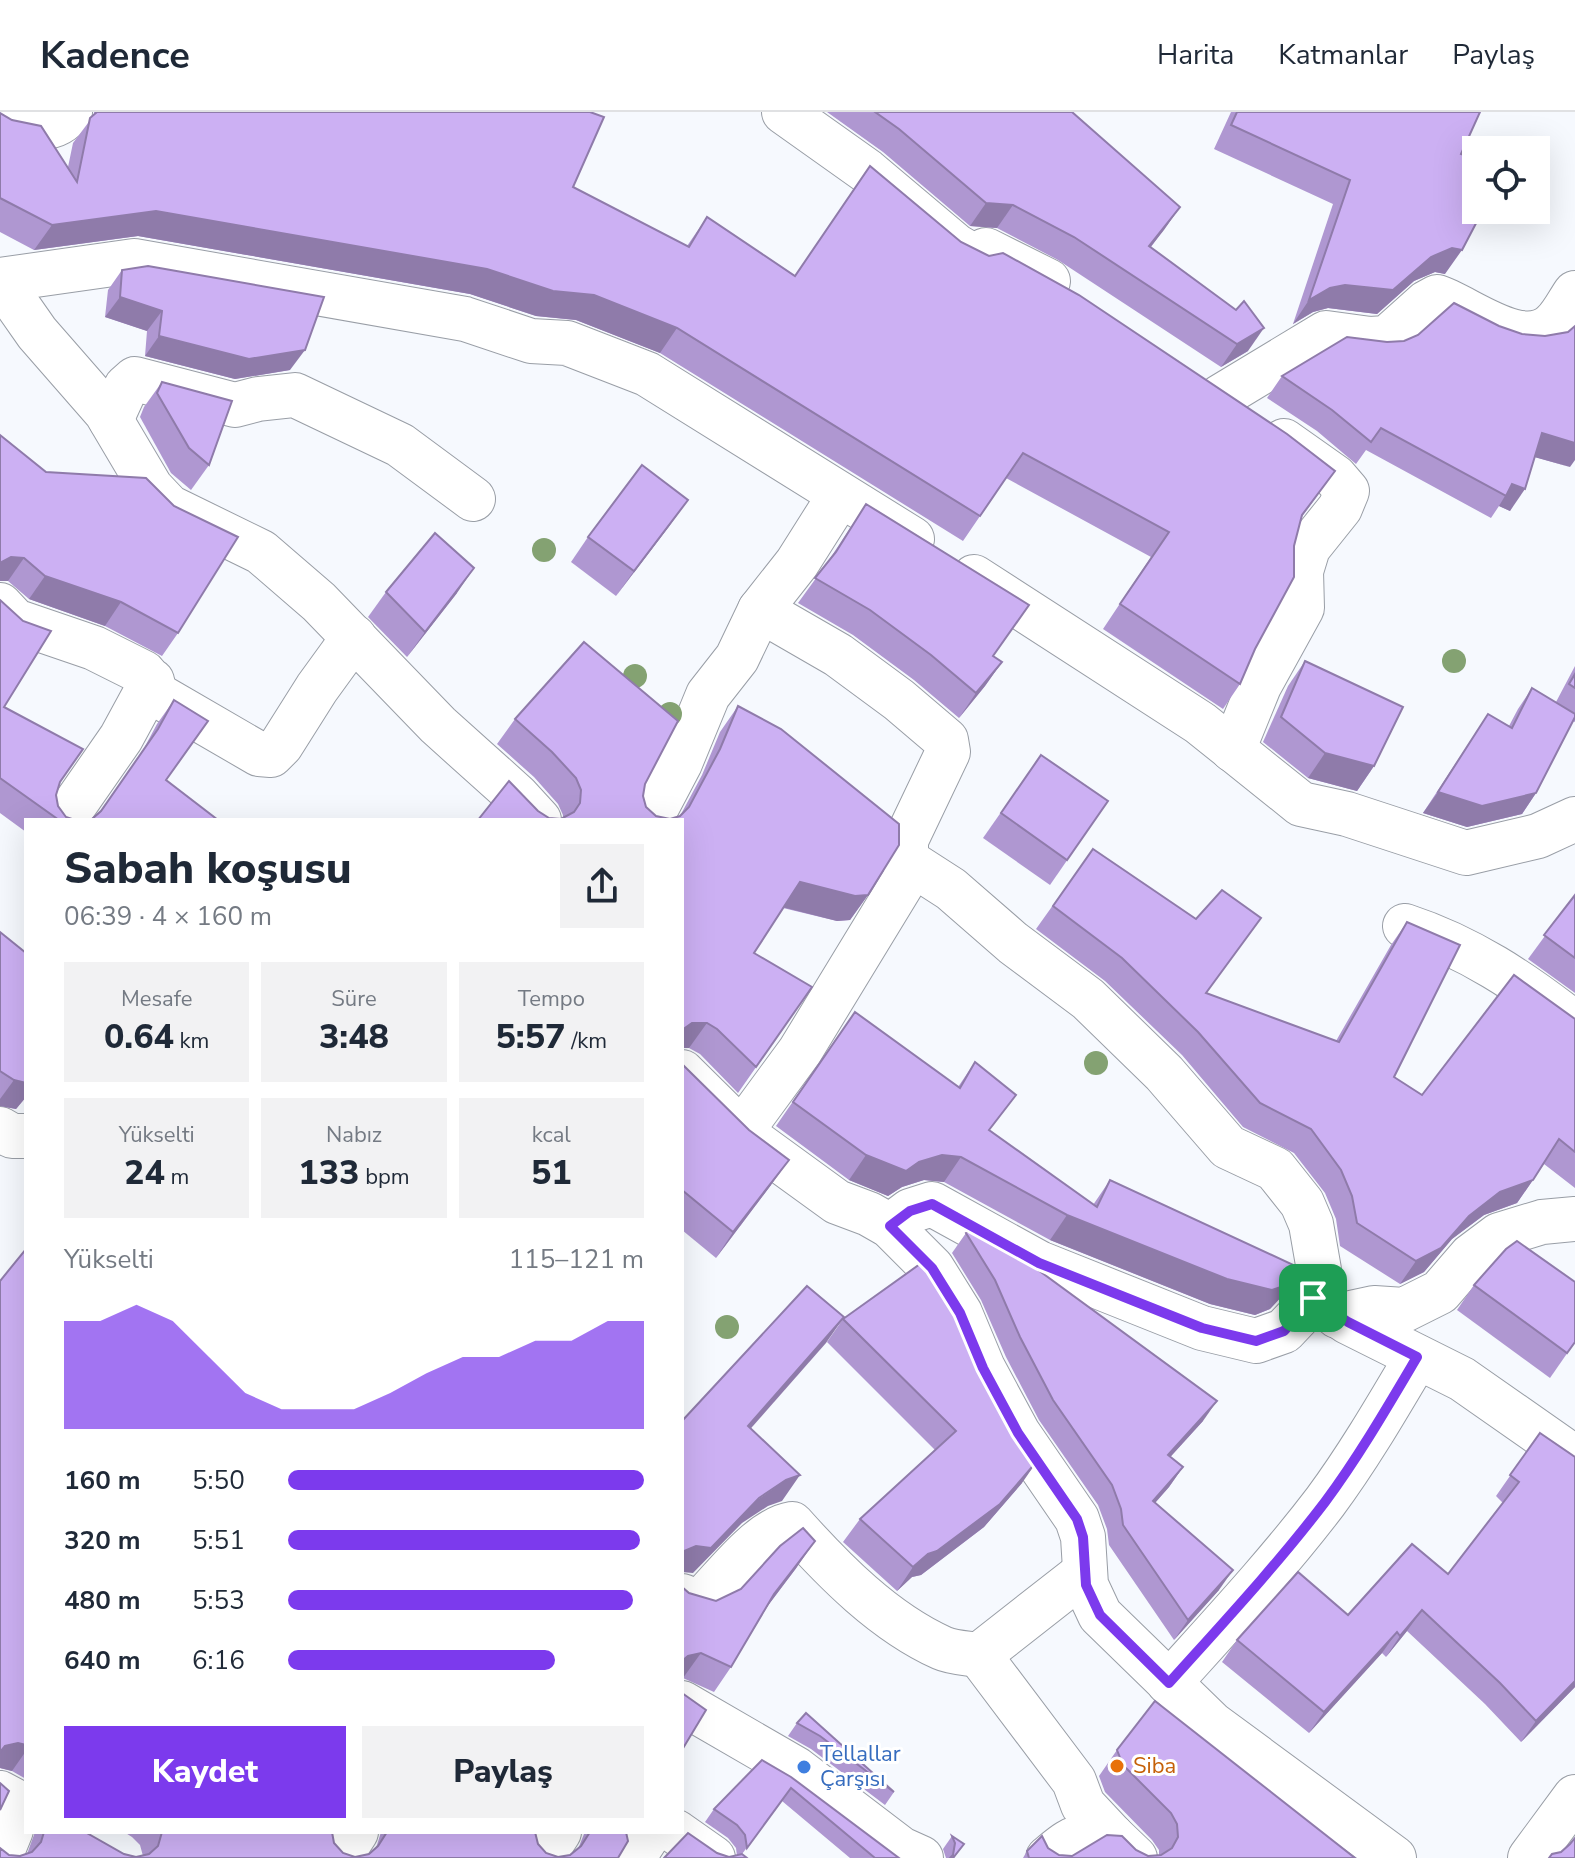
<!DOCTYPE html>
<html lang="tr">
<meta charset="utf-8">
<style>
:root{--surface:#fff;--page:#f2f2f3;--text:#1f2937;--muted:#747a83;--line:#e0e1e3;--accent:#7c3aed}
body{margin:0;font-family:"Nunito Sans",sans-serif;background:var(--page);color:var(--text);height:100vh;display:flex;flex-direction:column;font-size:30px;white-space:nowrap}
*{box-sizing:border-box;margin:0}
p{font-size:26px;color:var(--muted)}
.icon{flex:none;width:44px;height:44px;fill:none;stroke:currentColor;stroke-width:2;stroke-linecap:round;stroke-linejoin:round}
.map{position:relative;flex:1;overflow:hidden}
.drawer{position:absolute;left:24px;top:706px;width:660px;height:1016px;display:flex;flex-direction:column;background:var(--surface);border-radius:0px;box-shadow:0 8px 32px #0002}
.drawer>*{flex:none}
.tools{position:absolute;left:1462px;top:24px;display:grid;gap:16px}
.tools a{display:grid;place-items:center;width:88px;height:88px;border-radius:0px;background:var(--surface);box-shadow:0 8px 32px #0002;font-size:40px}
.pin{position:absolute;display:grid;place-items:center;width:68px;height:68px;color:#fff;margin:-34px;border-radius:16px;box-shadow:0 4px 12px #0006}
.round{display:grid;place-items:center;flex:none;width:84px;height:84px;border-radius:0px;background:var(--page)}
.headline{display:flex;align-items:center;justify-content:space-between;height:136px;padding:0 40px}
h1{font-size:44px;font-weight:800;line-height:60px}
.stats{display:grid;grid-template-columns:repeat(3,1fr);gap:12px;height:136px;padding:8px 40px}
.stats div{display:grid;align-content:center;border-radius:0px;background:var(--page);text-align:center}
.stats b{font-size:34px;font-weight:800}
.stats small{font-size:22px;font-weight:400}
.stats p{font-size:22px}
.chart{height:224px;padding:16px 40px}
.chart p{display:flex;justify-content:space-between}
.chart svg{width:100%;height:144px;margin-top:8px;fill:var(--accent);opacity:.7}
.action{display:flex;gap:16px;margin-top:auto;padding:16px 40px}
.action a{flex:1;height:92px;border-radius:0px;background:var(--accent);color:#fff;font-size:32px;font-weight:800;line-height:92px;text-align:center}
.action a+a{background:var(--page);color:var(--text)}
ul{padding:0 40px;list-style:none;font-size:26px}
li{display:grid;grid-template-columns:128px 96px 1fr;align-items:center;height:60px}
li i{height:20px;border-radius:10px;background:var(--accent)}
header{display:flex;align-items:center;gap:48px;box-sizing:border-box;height:112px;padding:0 40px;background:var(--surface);border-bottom:2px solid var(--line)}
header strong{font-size:38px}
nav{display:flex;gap:44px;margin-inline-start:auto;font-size:28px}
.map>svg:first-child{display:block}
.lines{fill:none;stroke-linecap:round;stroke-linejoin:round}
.street-casing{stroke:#999ea6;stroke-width:46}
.secondary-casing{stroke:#999ea6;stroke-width:46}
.street{stroke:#fff;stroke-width:44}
.secondary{stroke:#fff;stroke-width:44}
.tree{fill:#84a272}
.wall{fill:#af97d1}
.shaded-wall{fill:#8f7baa}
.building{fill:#ccb0f3;stroke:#8f7baa;stroke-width:2}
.route-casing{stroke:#fff;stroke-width:16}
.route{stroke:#7c3aed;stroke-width:10}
.food-dot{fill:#e8710a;stroke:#fff;stroke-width:3}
.shop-dot{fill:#3f7fe0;stroke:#fff;stroke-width:3}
.labels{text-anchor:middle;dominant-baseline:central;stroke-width:6;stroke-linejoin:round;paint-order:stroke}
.shop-label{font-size:22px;fill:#366cbe;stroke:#fff;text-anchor:start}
.food-label{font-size:22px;fill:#c56008;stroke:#fff;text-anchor:start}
</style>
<header>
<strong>Kadence</strong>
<nav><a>Harita</a><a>Katmanlar</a><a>Paylaş</a></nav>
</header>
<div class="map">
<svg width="1575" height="1746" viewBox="0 0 1575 1746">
<rect width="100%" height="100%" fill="#f6f9fe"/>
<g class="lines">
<defs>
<g id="street">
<path d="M784 0 867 59 956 134 973 144 986 138 1048 169"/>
<path d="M0 9C24 14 54 24 70 0"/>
<path d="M0 168 134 149 465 207 531 229 567 231 647 262 912 427"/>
<path d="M0 168 37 221 106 300 151 376 169 395 261 440 319 490 438 613 517 684 539 708"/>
<path d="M1220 285 1326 221 1370 227 1387 226 1426 191 1437 185C1468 195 1522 241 1553 212 1562 204 1568 191 1575 181"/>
<path d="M111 308 126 275 135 267 235 293 258 287 295 283 400 333 473 387"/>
<path d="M974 465 1200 611 1301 692 1347 702 1466 741 1538 724 1575 707"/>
<path d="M0 493 15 509 94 536 144 561 159 584 259 642 271 643 281 633 317 576 354 525"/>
<path d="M1233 638 1259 574 1302 496 1301 459 1308 436 1340 396 1347 379 1335 365 1284 329"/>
<path d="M64 708 121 626 152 569"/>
<path d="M650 708 680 651 708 583 737 546 760 498 797 451 840 383"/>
<path d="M1405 814C1469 835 1522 870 1575 912"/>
<path d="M682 960 749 1026 837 1090 869 1102 890 1114 932 1156 960 1201 983 1256 1018 1321 1077 1407 1083 1425 1086 1473 1100 1503 1212 1612 1394 1746"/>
<path d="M0 1017 12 1024H26"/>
<path d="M742 1018 800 939 906 765V728L948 640 946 628 899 588 838 543 760 498"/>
<path d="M890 1114 910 1099 932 1092 1039 1151 1202 1216 1256 1229 1284 1219 1303 1199 1313 1186 1319 1158 1311 1112 1302 1091 1275 1057 1228 1035 1164 961 1088 887 1013 831 951 777 906 748"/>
<path d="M1313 1186 1348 1210 1462 1267 1575 1346"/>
<path d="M1337 1204 1374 1196 1404 1198 1440 1180 1471 1144 1499 1123 1542 1110 1575 1107"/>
<path d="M682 1484 696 1490 705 1485C727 1462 761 1417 792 1412 834 1459 884 1510 942 1536 953 1541 967 1541 979 1543L1085 1460"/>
<path d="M979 1543 1074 1669 1083 1693 1112 1724"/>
<path d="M1169 1571C1222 1512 1277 1453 1325 1390 1359 1344 1388 1294 1417 1245"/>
<path d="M682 1591 796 1657 901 1737 921 1746"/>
<path d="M676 1720 713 1746"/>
<path d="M0 1745 11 1718"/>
<path d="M339 1746 356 1720"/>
<path d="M542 1746 559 1720"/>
<path d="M633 1746 650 1720"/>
<path d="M1048 1746C1060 1736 1071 1725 1087 1724 1097 1724 1102 1728 1112 1724L1135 1746"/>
<path d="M1530 1746 1575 1685"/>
</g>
<path id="secondary" d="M0 1681 26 1695"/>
</defs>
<use href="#street" class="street-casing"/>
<use href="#secondary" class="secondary-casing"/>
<use href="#street" class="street"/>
<use href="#secondary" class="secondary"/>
</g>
<g class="tree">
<circle cx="544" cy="438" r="12"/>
<circle cx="1454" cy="549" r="12"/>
<circle cx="635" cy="564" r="12"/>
<circle cx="670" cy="602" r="12"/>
<circle cx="1096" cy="951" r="12"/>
<circle cx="727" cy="1215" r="12"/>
</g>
<g class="wall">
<path d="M94 0H590L573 75 687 134 707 105 795 164 961 130 1317 384 1301 406 1255 537 1240 572 1223 597 1103 517 1151 445 1006 366 963 429 660 241 576 208 536 204 470 182 138 124 34 138 0 120V1L68 55 73 31 94 3Z"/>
<path d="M827 0H1072L1180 95 1151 135 1248 239 1221 255 1058 148 997 116 970 114 883 40Z"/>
<path d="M1231 0H1480L1461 42 1445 162 1435 160 1414 169 1377 202 1328 196 1313 200 1293 212 1333 92 1214 37Z"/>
<path d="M122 158 290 258 235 267 145 244 147 219 105 205 108 178Z"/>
<path d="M1282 264 1570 355 1535 345 1510 399 1499 394 1491 406 1366 338 1356 352 1317 319 1267 286Z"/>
<path d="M162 270 209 353 191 378 171 361 140 305 144 295Z"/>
<path d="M0 323 46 360 174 394 178 521 162 544 105 514 29 487 8 469H0Z"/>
<path d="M866 392 993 544 1002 550 985 574 959 606 914 568 853 523 798 491 827 451Z"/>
<path d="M670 413 616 484 571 450 588 425Z"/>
<path d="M386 480 457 481 407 545 368 505Z"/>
<path d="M0 488 4 595 60 670 56 683 58 694 66 705 75 708H26V720L0 701Z"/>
<path d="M1305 549 1374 654 1357 679 1308 666 1263 630 1288 574Z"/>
<path d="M1575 554V610L1573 609 1536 681 1522 702 1467 715 1423 701 1488 602 1509 614 1518 597 1532 576 1556 590Z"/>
<path d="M174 588 167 668 92 707 101 699 142 640 157 612Z"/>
<path d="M738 594 868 783 850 808 837 809 783 796 754 841 812 875 738 981 700 942 689 936H682V708H478L538 699 549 706H563V703L558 692 534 665 497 632 515 607 645 672 643 684 646 695 656 704 670 707 680 704 702 663 720 620Z"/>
<path d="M1041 643 1108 689 1050 773 983 726Z"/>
<path d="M1093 737 1206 882 1336 929 1391 833 1407 810 1394 965 1422 983 1575 907V1076L1544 1052 1517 1091 1484 1103 1452 1127 1424 1160 1400 1172 1340 1134 1336 1107 1325 1081 1294 1041 1243 1015 1182 943 1105 869 1036 817Z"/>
<path d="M1575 783V881L1528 847Z"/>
<path d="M0 820 26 841V985L16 997 0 994Z"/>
<path d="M855 900 958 975 975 950 990 1019 1093 1093 1110 1068 1284 1182 1270 1197 1255 1203 1210 1192 1050 1128 944 1070 924 1068 902 1075 888 1084 849 1068 776 1014Z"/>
<path d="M682 952 771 1073 716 1146 682 1118Z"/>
<path d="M966 1121 1203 1309 1170 1345 1183 1355 1169 1375 1155 1391 1219 1478 1174 1528 1109 1433 1107 1417 1098 1393 1039 1308 1006 1245 981 1188 952 1141Z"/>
<path d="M26 1137V1667L12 1659 0 1656V1169Z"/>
<path d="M1474 1173 1575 1230 1550 1266 1457 1198Z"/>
<path d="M843 1207 1022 1371 984 1415 921 1463 912 1465 897 1479 843 1430 860 1407 935 1338 827 1230Z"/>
<path d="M1540 1321 1575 1345V1575L1521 1630 1485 1592 1407 1519 1386 1545 1382 1541 1309 1621 1222 1550 1237 1528 1348 1503 1448 1462 1503 1391 1496 1384Z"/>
<path d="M797 1455 769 1492 731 1555 714 1580 683 1566 689 1481 716 1489Z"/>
<path d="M806 1601 894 1680 885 1693 811 1637 788 1624 797 1611Z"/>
<path d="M1117 1638 1354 1746H1023L1027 1739 1048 1736 1059 1743H1159V1738L1152 1728 1105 1680 1099 1664Z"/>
<path d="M762 1648 895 1744 899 1746H850L782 1689 742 1742 747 1746H664L717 1741 729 1745 737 1744 736 1736 728 1726 705 1710 714 1697Z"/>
<path d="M35 1720H85L124 1742 136 1745 143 1744 140 1733 132 1725 124 1720H332L334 1731 343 1741 355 1745 369 1742 375 1737 377 1733 381 1720H535L538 1732 546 1741 558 1745 570 1743 578 1737 584 1722 583 1720H626L618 1746H0L9 1743 20 1744 27 1742Z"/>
<path d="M952 1724 964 1732 954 1746H946L943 1737Z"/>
</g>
<g class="shaded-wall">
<path d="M986 91 1013 93 997 116 970 114Z"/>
<path d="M1180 95 1164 118 1133 157 1149 134Z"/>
<path d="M156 99 487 157 594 183 677 216 660 241 576 208 536 204 470 182 138 124 34 138 52 113Z"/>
<path d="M1452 136 1462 138 1445 162 1435 160 1414 169 1377 202 1328 196 1313 200 1293 212 1309 188 1330 176 1431 145Z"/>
<path d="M120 185 162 199 147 219 105 205Z"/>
<path d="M1264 216 1248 239 1221 255 1237 232Z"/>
<path d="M159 224 305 238 290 258 235 267 145 244Z"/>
<path d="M1542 321 1575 331V348L1570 355 1527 343Z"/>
<path d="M1512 372 1525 377 1510 399 1499 394Z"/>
<path d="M688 388 670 413 616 484 634 459Z"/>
<path d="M11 445 24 446 8 469H0V451Z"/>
<path d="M474 456 457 481 407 545 425 520Z"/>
<path d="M45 464 121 490 105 514 29 487Z"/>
<path d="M1002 550 985 574 959 606 976 581Z"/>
<path d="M1325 641 1374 654 1357 679 1308 666Z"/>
<path d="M1438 680 1536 681 1522 702 1467 715 1423 701Z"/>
<path d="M800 770 868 783 850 808 837 809 782 795Z"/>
<path d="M692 911H707L689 936H682V917Z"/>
<path d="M14 968 26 971V985L16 997 0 994V987Z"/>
<path d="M866 1043 919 1050 942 1043 961 1045 944 1070 924 1068 902 1075 888 1084 849 1068Z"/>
<path d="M789 1048 771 1073 716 1146 733 1120Z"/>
<path d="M1533 1068 1517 1091 1484 1103 1452 1127 1424 1160 1400 1172 1416 1149 1469 1104 1500 1080Z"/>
<path d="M1067 1103 1302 1157 1284 1182 1270 1197 1255 1203 1210 1192 1050 1128Z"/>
<path d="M844 1205 826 1231 730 1340 748 1314Z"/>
<path d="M1217 1289 1203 1309 1154 1363 1168 1343Z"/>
<path d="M1038 1348 1022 1371 984 1415 921 1463 912 1465 897 1479 913 1455Z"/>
<path d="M1183 1355 1169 1375 1139 1409 1153 1389Z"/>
<path d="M800 1363 782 1389 768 1394 742 1411 693 1461 682 1460V1442L684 1439 786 1368Z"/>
<path d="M815 1429 797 1455 757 1508 774 1482Z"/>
<path d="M1233 1458 1219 1478 1174 1528 1188 1508Z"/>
<path d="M1422 1498 1407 1519 1386 1545 1400 1524Z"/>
<path d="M1397 1520 1382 1541 1309 1621 1324 1600Z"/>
<path d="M701 1541 683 1566H682V1549L688 1544Z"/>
<path d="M1575 1569V1575L1521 1630 1536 1609Z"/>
<path d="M18 1631 26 1633V1639L12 1659 0 1656V1640L5 1634Z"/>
</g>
<g class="building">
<path d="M97 0H590L604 5 573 75 689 135 707 105 795 164 870 54 961 130 989 144 1003 141 1079 183 1287 322 1335 359 1302 403 1294 434V465L1255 537 1240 572 1120 492 1169 420 1023 341 980 404 677 216 594 183 553 179 487 157 156 99 52 113 0 86V1L12 8 41 14 77 70 90 6Z"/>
<path d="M875 0H1072L1180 95 1149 134 1236 198 1244 189 1264 216 1237 232 1074 125 1013 93 986 91 899 17Z"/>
<path d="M1237 0H1480L1461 42 1476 48V98H1483L1462 138 1452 136 1431 145 1393 178 1345 173 1330 176 1309 188 1350 68 1231 13Z"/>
<path d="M148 154 324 185 305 238 249 247 159 224 162 199 120 185 122 158Z"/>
<path d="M1454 191 1499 214 1522 222 1545 224 1568 220 1575 214V331L1542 321 1525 377 1512 372 1506 384 1381 316 1371 330 1332 298 1282 264 1347 225 1387 230 1404 229 1418 223Z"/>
<path d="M162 270 232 289 209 353 189 336 157 281Z"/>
<path d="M0 323 46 360 146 366 174 394 238 425 178 521 121 490 45 464 24 446 11 445 0 451Z"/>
<path d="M642 353 688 388 634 459 588 425Z"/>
<path d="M866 392 1029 493 993 544 1002 550 976 581 931 543 870 498 815 466 836 440Z"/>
<path d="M435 421 474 456 425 520 386 480Z"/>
<path d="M0 488 23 509 51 519 4 595 83 637 60 670 56 683 58 694 66 705 75 708H59L0 666Z"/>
<path d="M584 530 678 609 645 672 643 684 646 695 656 704 670 707 680 704 689 695 720 637 738 594 781 617 899 712V733L868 783 855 784 800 770 754 841 812 875 756 955 717 917 707 911H692L682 918V708H478L509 669 538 699 549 706 561 707 574 700 580 691 581 678 576 666 552 640 515 607Z"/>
<path d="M1305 549 1403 595 1374 654 1325 641 1281 605Z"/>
<path d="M1575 562V576L1569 572Z"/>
<path d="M1532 576 1575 602V605L1536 681 1482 694 1438 680 1488 602 1512 616Z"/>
<path d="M174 588 208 609 166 668 218 708H86L92 707 101 699 158 617Z"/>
<path d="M1041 643 1108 689 1067 748 1001 701Z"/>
<path d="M1093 737 1196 807 1222 778 1261 806 1206 881 1339 930 1407 810 1460 833 1394 965 1422 983 1514 863 1575 907V1040L1559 1027 1533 1068 1500 1080 1469 1104 1441 1136 1416 1149 1357 1111 1352 1084 1341 1058 1311 1017 1260 991 1198 920 1122 846 1053 794Z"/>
<path d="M1575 783V846L1544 823Z"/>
<path d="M0 820 26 841V971L14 968 0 959Z"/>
<path d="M855 900 960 976 975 950 1016 983 989 1018 1097 1095 1110 1068 1302 1157 1287 1173 1272 1178 1227 1167 1067 1103 961 1045 942 1043 919 1050 906 1059 866 1043 793 990Z"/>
<path d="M682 952 749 1018 789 1048 733 1120 682 1078Z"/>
<path d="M974 1116 1004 1133 1217 1289 1168 1343 1183 1355 1153 1389 1233 1458 1188 1508 1123 1413 1121 1397 1112 1373 1053 1288 1020 1225 995 1168 966 1121Z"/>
<path d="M1517 1129 1575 1170V1230L1567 1241 1474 1173 1506 1137Z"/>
<path d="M26 1137V1633L18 1631 5 1634 0 1640V1169Z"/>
<path d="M927 1147 954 1189 977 1244 1012 1309 1038 1348 1000 1392 937 1439 928 1442 913 1455 860 1407 956 1319 843 1207Z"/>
<path d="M807 1174 844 1205 748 1314 800 1363 786 1368 759 1386 711 1436 696 1434 684 1439 682 1442V1309Z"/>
<path d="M1540 1321 1575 1345V1569L1536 1609 1500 1571 1422 1498 1400 1524 1397 1520 1324 1600 1237 1528 1298 1460 1348 1503 1412 1432 1448 1462 1519 1370 1510 1363Z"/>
<path d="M803 1416 815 1429 774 1482 731 1555 701 1541 688 1544 682 1549V1475L689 1481 716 1489 741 1477 780 1434Z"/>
<path d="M682 1581 706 1598 682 1638Z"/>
<path d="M1155 1589 1355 1746H1029L1027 1739 1042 1724 1048 1736 1059 1743 1072 1744 1107 1723 1122 1724 1136 1738 1148 1744 1161 1743 1172 1736 1178 1725 1177 1712 1171 1701 1123 1653 1117 1638Z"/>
<path d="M806 1601 894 1680 820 1624 797 1611Z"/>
<path d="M762 1648 791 1665 899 1746H875L791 1676 747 1736 745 1723 737 1713 714 1697Z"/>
<path d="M0 1671 9 1679 0 1698Z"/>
<path d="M44 1720H85L124 1742 136 1745 149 1742 158 1734 162 1720H332L334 1731 343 1741 355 1745 369 1742 378 1734 387 1720H535L538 1732 546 1741 558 1745 570 1743 581 1734 590 1720H626L628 1729 618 1746H0V1736L9 1743 20 1744 32 1740 41 1730Z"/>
<path d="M688 1721 717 1741 729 1745 742 1742 747 1746H664Z"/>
<path d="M952 1724 964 1732 953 1746H950L953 1743 955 1731Z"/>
<path d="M1575 1726V1746H1549L1552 1742 1561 1740 1570 1732Z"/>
</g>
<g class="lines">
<defs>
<path id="route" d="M932 1092 1039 1151 1202 1216 1256 1229 1284 1219 1313 1186 1348 1210 1417 1245C1388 1294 1359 1344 1325 1390 1277 1453 1222 1512 1169 1571L1100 1503 1086 1473 1083 1425 1077 1407 1018 1321 983 1256 960 1201 932 1156 890 1114 910 1099Z"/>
</defs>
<use href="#route" class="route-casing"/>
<use href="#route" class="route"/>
</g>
<circle class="food-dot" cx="1117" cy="1654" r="8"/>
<circle class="shop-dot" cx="804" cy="1655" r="8"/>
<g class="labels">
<g class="shop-label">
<text x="820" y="1642">Tellallar<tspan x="820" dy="25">Çarşısı</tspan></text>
</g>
<g class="food-label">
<text x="1133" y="1654">Siba</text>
</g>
</g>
</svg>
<div class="tools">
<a><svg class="icon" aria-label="locate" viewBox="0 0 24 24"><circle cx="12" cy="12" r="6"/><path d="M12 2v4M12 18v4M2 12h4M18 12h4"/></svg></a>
</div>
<div class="pin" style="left:1313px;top:1186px;background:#1e9e55"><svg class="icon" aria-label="arrive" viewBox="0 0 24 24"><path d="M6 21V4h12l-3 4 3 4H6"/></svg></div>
<section class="drawer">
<div class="headline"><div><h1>Sabah koşusu</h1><p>06:39 · 4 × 160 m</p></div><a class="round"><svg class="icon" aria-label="share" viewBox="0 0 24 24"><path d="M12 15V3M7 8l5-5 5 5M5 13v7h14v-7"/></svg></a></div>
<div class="stats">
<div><p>Mesafe</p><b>0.64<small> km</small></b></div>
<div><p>Süre</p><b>3:48</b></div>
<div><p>Tempo</p><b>5:57<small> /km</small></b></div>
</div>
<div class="stats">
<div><p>Yükselti</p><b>24<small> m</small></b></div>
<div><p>Nabız</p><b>133<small> bpm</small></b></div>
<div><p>kcal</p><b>51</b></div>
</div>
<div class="chart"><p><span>Yükselti</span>115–121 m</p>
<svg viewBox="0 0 160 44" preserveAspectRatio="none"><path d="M0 44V11L10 11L20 6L30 11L40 22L50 33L60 38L70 38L80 38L90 33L100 27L110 22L120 22L130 17L140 17L150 11L160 11V44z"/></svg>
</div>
<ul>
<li><b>160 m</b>5:50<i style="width:100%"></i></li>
<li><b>320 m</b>5:51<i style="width:99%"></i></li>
<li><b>480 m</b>5:53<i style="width:97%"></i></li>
<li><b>640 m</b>6:16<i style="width:75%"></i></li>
</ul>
<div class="action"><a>Kaydet</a><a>Paylaş</a></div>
</section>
</div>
